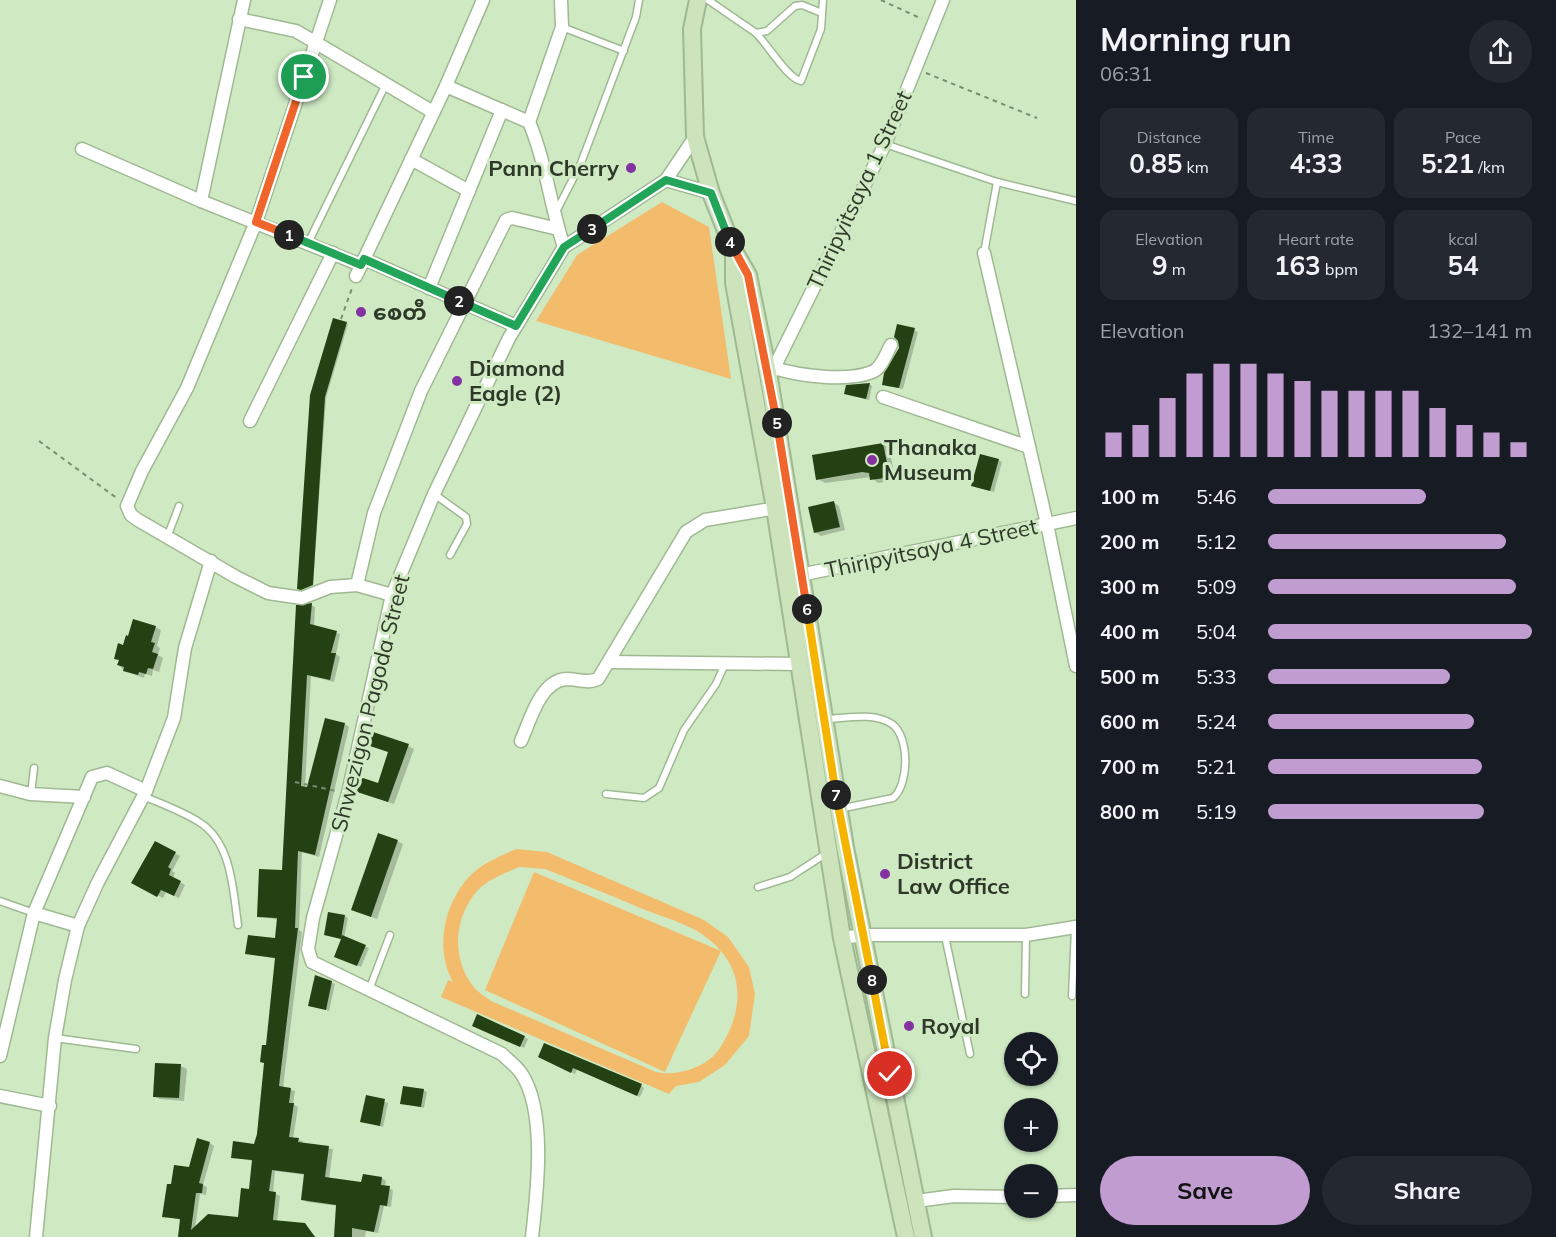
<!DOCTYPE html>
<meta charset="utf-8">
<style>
:root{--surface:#171b24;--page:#242831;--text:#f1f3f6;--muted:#9ea1a6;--accent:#c09cd0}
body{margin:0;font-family:Mulish,"Noto Sans Myanmar",sans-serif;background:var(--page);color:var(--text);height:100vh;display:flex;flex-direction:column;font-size:22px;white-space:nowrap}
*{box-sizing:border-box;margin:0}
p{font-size:20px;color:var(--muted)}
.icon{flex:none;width:33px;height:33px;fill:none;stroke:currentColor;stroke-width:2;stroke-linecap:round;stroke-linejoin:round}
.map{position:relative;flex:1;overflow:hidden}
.drawer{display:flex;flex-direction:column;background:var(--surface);width:480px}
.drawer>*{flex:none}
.buttons{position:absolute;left:1004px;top:1032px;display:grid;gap:12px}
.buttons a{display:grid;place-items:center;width:54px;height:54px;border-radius:50%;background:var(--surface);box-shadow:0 2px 4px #0004;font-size:30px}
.pin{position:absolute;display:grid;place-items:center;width:51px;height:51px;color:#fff;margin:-26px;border:3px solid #fff;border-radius:50%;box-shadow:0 2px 6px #0007}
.km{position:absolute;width:30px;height:30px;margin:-15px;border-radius:50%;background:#222;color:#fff;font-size:16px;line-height:30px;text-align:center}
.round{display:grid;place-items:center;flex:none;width:63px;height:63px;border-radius:32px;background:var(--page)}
.overview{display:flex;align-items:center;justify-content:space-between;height:102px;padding:0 24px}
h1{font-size:33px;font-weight:700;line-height:45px}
.stats{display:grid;grid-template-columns:repeat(3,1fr);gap:9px;height:102px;padding:6px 24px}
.stats div{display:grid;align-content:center;border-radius:15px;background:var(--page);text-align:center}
.stats b{font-size:26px;font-weight:700}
.stats small{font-size:16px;font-weight:400}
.stats p{font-size:16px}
.chart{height:168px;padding:12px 24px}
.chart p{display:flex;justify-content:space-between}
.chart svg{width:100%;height:108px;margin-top:6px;stroke:var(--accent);stroke-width:6}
.primary-button{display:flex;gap:12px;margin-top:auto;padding:12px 24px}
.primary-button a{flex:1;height:69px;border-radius:36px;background:var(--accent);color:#111;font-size:24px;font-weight:700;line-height:69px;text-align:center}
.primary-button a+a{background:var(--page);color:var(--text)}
ul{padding:0 24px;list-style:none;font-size:20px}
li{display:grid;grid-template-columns:96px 72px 1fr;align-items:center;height:45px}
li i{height:15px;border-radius:8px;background:var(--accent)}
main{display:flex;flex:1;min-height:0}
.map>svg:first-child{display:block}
.green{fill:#f2bc6c;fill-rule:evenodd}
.shadow{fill:#0003}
.building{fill:#244114}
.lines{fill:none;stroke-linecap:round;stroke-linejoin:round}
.service-casing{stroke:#9fb993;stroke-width:9}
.minor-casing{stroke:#9fb993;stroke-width:15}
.secondary-casing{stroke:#9fb993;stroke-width:20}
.path{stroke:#7a8c71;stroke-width:2;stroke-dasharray:4.5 4.5;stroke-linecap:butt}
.service{stroke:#fff;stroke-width:6}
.minor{stroke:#fff;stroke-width:12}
.secondary{stroke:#cce3bb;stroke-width:16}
.split-1-casing{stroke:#fff;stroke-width:12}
.split-2-casing{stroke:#fff;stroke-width:12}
.split-3-casing{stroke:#fff;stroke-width:12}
.split-4-casing{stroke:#fff;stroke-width:12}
.split-5-casing{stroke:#fff;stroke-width:12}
.split-6-casing{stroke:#fff;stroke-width:12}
.split-7-casing{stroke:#fff;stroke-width:12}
.split-8-casing{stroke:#fff;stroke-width:12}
.split-9-casing{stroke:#fff;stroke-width:12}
.split-1{stroke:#f0652b;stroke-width:8}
.split-2{stroke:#22a559;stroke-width:8}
.split-3{stroke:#22a559;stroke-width:8}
.split-4{stroke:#22a559;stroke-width:8}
.split-5{stroke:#f0652b;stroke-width:8}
.split-6{stroke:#f0652b;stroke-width:8}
.split-7{stroke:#f5b400;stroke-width:8}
.split-8{stroke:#f5b400;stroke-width:8}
.split-9{stroke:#f5b400;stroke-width:8}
.poi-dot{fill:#8432a1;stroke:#cfeac3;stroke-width:2}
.labels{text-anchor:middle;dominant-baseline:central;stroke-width:6;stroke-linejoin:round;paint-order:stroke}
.poi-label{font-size:22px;font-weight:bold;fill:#2e3929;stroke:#cfeac3;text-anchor:start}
.street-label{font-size:22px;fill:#2e3929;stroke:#cfeac3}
</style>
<main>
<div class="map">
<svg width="1076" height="1237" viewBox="0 0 1076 1237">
<rect width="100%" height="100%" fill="#cfeac3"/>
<g class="green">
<path d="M662 202 709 227 731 379 536 321 577 255Z"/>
<path d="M516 849 547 852 704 920 728 937 749 967 755 994 749 1036 725 1065 699 1082 676 1086 669 1094 441 997 448 980 453 982C435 950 443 906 468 878 480 864 499 857 516 849ZM519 867 545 869C576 881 607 894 638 907 657 915 679 921 697 931 744 960 748 1004 720 1048 708 1067 677 1077 656 1072L491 1001C485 996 477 992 473 986 451 958 454 916 478 890 488 879 506 873 519 867Z"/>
<path d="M534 872 721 951 665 1072 485 990Z"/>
</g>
<g class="shadow">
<path d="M334 320 348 324 326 398 313 585 300 589Z"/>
<path d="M914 330 918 332 903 389 887 386Z"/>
<path d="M869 384 872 386 869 400 849 395Z"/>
<path d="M883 444 889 448 894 472 889 473 891 481 878 483 871 477 825 483 818 479Z"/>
<path d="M998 460 1002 462 994 492 976 487Z"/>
<path d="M833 502 839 506 845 530 821 536 815 532Z"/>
<path d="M311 605 315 607 314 627 340 634 336 654 340 657 334 682 311 676 305 788H309L345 724 349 727 319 857 302 852 299 930 302 932 283 1088 295 1091 293 1104 298 1107 293 1139 303 1141 302 1144 333 1149 329 1179 363 1183 364 1176 382 1178 386 1181 385 1187 393 1190 391 1207 384 1206 378 1233 366 1231 365 1237H336L338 1206 307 1202 303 1199 306 1175 275 1171 273 1193 280 1196 277 1222 304 1225 316 1237H179L181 1220 164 1216 173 1186 210 1143 214 1146 203 1185 207 1187 206 1195 200 1194 195 1228 240 1218 250 1191 253 1161 232 1157 255 1145 258 1135 277 959 247 953 277 940 279 920 258 916 284 872Z"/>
<path d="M155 627 161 630 157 646 160 648 158 655 163 658 159 672 153 670 152 676 145 674 144 678 125 671 119 665 124 647Z"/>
<path d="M408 746 414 749 394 804 364 794 378 785 390 752Z"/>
<path d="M397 841 403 844 377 919 358 912Z"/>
<path d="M156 843 180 856 172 871 175 873 173 878 185 885 179 898 166 892 163 898 133 883Z"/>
<path d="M345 916 348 918 344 938 369 948 361 967 339 958 342 939 325 935Z"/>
<path d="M331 982 335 984 329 1011 309 1005Z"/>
<path d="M477 1027 524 1037 528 1039 524 1048Z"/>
<path d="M540 1057 641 1086 644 1088 640 1097 577 1069 575 1074Z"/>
<path d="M181 1066 187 1069 184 1101 160 1099 154 1096Z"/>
<path d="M423 1090 427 1092 424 1108 402 1103Z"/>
<path d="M367 1097 388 1103 383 1127 362 1121Z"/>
</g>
<g class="building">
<path d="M333 318 347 322 325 397 313 585 301 590 297 589 310 395Z"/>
<path d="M897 324 915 328 899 388 882 385 884 373 899 348 898 341 894 337Z"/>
<path d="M870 383 866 399 844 394 846 385Z"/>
<path d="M883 443 888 468 883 469 885 478 870 480 869 473 862 472 816 480 812 455Z"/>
<path d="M980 454 999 459 990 491 971 486Z"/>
<path d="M834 501 840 527 814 533 808 507Z"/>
<path d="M312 603 310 624 337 631 331 653H336L330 680 307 675 301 786 307 787 325 718 345 723 315 855 298 851 295 928H298L279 1086 291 1088 289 1103H294L289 1137 299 1138 298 1142 329 1146 325 1177 361 1182 363 1174 382 1177 381 1185 390 1186 387 1206 380 1205 374 1232 352 1228V1237H334L336 1205 301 1200 304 1174 272 1170 269 1191 276 1192 273 1220 305 1223 315 1237H178L180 1219 162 1217 167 1184H171L174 1165 189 1167 197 1138 210 1142 199 1183 203 1184 202 1193H196L191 1230 208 1214 238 1217 241 1188 249 1189 252 1160 231 1158 233 1141 254 1144 257 1134 264 1063 260 1062 262 1045H266L275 958 245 954 248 935 275 938 277 918 257 917 259 869 282 870 296 605Z"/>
<path d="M133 619 156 626 151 642 155 643 152 652 158 654 153 669 148 668 146 674 139 672 138 675 123 671 124 667 117 665 119 660 114 659 118 643 123 645 126 635 128 636Z"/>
<path d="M370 731 409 744 388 802 357 792 360 777 378 783 388 752 367 745Z"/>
<path d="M378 833 398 840 371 917 351 910Z"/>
<path d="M155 841 176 852 168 867 171 869 169 875 181 881 174 896 161 890 157 897 131 883Z"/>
<path d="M328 912 345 915 341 939 342 935 366 945 357 966 334 957 341 939 324 935Z"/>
<path d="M315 975 332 981 326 1010 308 1006Z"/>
<path d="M477 1014 525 1036 520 1047 472 1026Z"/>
<path d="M544 1043 642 1084 637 1096 573 1068 571 1073 538 1057Z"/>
<path d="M155 1063 181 1064 179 1098 153 1097Z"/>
<path d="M403 1086 424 1089 421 1107 400 1104Z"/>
<path d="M366 1095 385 1099 380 1126 360 1122Z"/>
</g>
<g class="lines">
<defs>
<g id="service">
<path d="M708 0 756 33 767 31 795 6 802 5 822 13"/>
<path d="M562 27 624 51"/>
<path d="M756 33C768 45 788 79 801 81L821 29 823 0"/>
<path d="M885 144 997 182 1076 201"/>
<path d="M555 214 581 163 636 17 639 0"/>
<path d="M308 243 386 84"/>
<path d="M984 253 997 182"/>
<path d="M434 494 466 517 467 524 450 555"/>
<path d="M168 535 179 506"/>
<path d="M827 719C847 718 874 712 892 724 910 737 909 785 893 798L839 809"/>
<path d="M31 794 34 768"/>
<path d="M606 794 644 798 659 788 684 730 716 684 725 664"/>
<path d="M143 796C162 804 182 811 199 822 232 842 233 891 238 925"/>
<path d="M758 887 790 877 827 853"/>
<path d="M0 901 34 913"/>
<path d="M945 936 970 1054"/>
<path d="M369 990 390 935"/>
<path d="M1025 994 1026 935"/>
<path d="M1072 996 1075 928"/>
<path d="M55 1038 136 1049"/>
</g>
<g id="minor">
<path d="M330 0 256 222 187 388 142 471 127 506 131 515 138 520 236 577 268 593 302 598 330 587 357 585 392 595"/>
<path d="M239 19 296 31 433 112"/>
<path d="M446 86 529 122C546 162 550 205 564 247"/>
<path d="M529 122 562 27 561 0"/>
<path d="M82 149 201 201 361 265"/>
<path d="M411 159 469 191"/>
<path d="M666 180 711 193"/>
<path d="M201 201 244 0"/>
<path d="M984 253 1047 524 1076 666"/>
<path d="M364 259 516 326"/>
<path d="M356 276 446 86 483 0"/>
<path d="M429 288 502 110"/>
<path d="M774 368C800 376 847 382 872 372 882 368 886 354 891 345"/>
<path d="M769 378 885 144 943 0"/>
<path d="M883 397 1029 447"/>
<path d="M250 421 333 253"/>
<path d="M795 576 1076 518"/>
<path d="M357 585 374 513 421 391 506 220 512 218 558 229"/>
<path d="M610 662 799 664"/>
<path d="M521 741C530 721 540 681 566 679 578 679 587 684 598 679L686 532 705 520 783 507"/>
<path d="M0 786 30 794 84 797"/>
<path d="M34 913 78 926"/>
<path d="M842 938 864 935H1026L1076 927"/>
<path d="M0 1056 34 913 92 777 107 773 146 791"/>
<path d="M0 1096 50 1106"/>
<path d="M1047 1196 1076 1195"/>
<path d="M916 1201 954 1196 1014 1197"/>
<path d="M36 1237 55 1038 65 980 78 926 98 882 146 791 174 718 185 648 211 561"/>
<path d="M532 1237C537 1193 547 1111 521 1073 516 1066 508 1060 502 1054L312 962 308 949 313 918 348 793 392 595 434 494 509 338 564 247 666 180 695 137"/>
</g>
<g id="secondary">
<path d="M698 0 692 29 695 137 711 193 734 251 748 275 769 378 845 847 923 1237"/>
<path d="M734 255V283L775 508 842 938 906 1237"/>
</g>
</defs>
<use href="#service" class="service-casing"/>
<use href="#minor" class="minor-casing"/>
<use href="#secondary" class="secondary-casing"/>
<g class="path">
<path d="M881 0 922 19"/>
<path d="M926 73 1037 118"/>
<path d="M341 319 352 288"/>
<path d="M39 441 118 499"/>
<path d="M295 782 336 791"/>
</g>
<use href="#service" class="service"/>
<use href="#minor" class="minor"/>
<use href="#secondary" class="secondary"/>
</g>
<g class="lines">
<defs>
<path id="split-1" d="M289 235 256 222 304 77"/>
<path id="split-2" d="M289 235 361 265 364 259 459 301"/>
<path id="split-3" d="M459 301 516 326 564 247 592 229"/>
<path id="split-4" d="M592 229 666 180 711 193 730 242"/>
<path id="split-5" d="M730 242 748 275 777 423"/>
<path id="split-6" d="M777 423 807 609"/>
<path id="split-7" d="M807 609 836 795"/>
<path id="split-8" d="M836 795 872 980"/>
<path id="split-9" d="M872 980 890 1074"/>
</defs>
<use href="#split-1" class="split-1-casing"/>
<use href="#split-2" class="split-2-casing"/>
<use href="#split-3" class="split-3-casing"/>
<use href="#split-4" class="split-4-casing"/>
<use href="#split-5" class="split-5-casing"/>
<use href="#split-6" class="split-6-casing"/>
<use href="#split-7" class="split-7-casing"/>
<use href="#split-8" class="split-8-casing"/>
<use href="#split-9" class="split-9-casing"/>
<use href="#split-1" class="split-1"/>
<use href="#split-2" class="split-2"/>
<use href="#split-3" class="split-3"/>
<use href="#split-4" class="split-4"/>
<use href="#split-5" class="split-5"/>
<use href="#split-6" class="split-6"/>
<use href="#split-7" class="split-7"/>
<use href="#split-8" class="split-8"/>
<use href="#split-9" class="split-9"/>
</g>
<g class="poi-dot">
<circle cx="631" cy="168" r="6"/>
<circle cx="361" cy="312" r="6"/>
<circle cx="457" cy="381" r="6"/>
<circle cx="872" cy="460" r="6"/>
<circle cx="885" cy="874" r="6"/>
<circle cx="909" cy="1026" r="6"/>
</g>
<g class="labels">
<g class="poi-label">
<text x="619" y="168" text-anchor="end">Pann Cherry</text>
<text x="373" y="312">စေတီ</text>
<text x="469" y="368">Diamond<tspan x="469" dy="25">Eagle (2)</tspan></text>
<text x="884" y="447">Thanaka<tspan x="884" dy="25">Museum</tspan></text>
<text x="897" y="861">District<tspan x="897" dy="25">Law Office</tspan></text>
<text x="921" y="1026">Royal</text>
</g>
<g class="street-label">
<text transform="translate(859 190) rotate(-65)">Thiripyitsaya 1 Street</text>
<text transform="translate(931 548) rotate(-12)">Thiripyitsaya 4 Street</text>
<text transform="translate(370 703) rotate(-76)">Shwezigon Pagoda Street</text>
</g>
</g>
</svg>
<div class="buttons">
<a><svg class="icon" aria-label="locate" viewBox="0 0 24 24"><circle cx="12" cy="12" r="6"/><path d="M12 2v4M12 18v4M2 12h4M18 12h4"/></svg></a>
<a>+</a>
<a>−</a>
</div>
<div class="pin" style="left:304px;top:77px;background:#1e9e55"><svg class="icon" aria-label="arrive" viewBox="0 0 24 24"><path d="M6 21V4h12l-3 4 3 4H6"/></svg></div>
<div class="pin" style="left:890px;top:1074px;background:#d93025"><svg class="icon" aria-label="check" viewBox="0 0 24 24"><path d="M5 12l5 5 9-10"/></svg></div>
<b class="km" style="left:289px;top:235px">1</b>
<b class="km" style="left:459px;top:301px">2</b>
<b class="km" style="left:592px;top:229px">3</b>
<b class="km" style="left:730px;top:242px">4</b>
<b class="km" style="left:777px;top:423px">5</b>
<b class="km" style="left:807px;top:609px">6</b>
<b class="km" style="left:836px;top:795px">7</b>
<b class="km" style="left:872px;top:980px">8</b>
</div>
<section class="drawer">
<div class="overview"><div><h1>Morning run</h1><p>06:31</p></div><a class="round"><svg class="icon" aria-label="share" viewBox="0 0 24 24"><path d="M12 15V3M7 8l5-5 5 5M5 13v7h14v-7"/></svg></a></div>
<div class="stats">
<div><p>Distance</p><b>0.85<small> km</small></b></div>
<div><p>Time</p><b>4:33</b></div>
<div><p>Pace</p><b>5:21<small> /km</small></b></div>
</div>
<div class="stats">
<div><p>Elevation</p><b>9<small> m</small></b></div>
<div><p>Heart rate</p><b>163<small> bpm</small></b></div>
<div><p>kcal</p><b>54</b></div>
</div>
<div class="chart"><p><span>Elevation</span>132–141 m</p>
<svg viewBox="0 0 160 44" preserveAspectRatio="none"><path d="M5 44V34M15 44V31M25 44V20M35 44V10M45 44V6M55 44V6M65 44V10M75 44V13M85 44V17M95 44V17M105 44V17M115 44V17M125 44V24M135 44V31M145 44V34M155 44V38"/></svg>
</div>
<ul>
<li><b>100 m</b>5:46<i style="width:60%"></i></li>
<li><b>200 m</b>5:12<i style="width:90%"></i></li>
<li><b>300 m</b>5:09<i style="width:94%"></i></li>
<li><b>400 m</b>5:04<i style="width:100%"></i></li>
<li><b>500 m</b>5:33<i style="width:69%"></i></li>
<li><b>600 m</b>5:24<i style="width:78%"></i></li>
<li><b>700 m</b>5:21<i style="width:81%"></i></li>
<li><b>800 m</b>5:19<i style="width:82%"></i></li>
</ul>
<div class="primary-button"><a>Save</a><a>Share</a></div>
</section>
</main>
